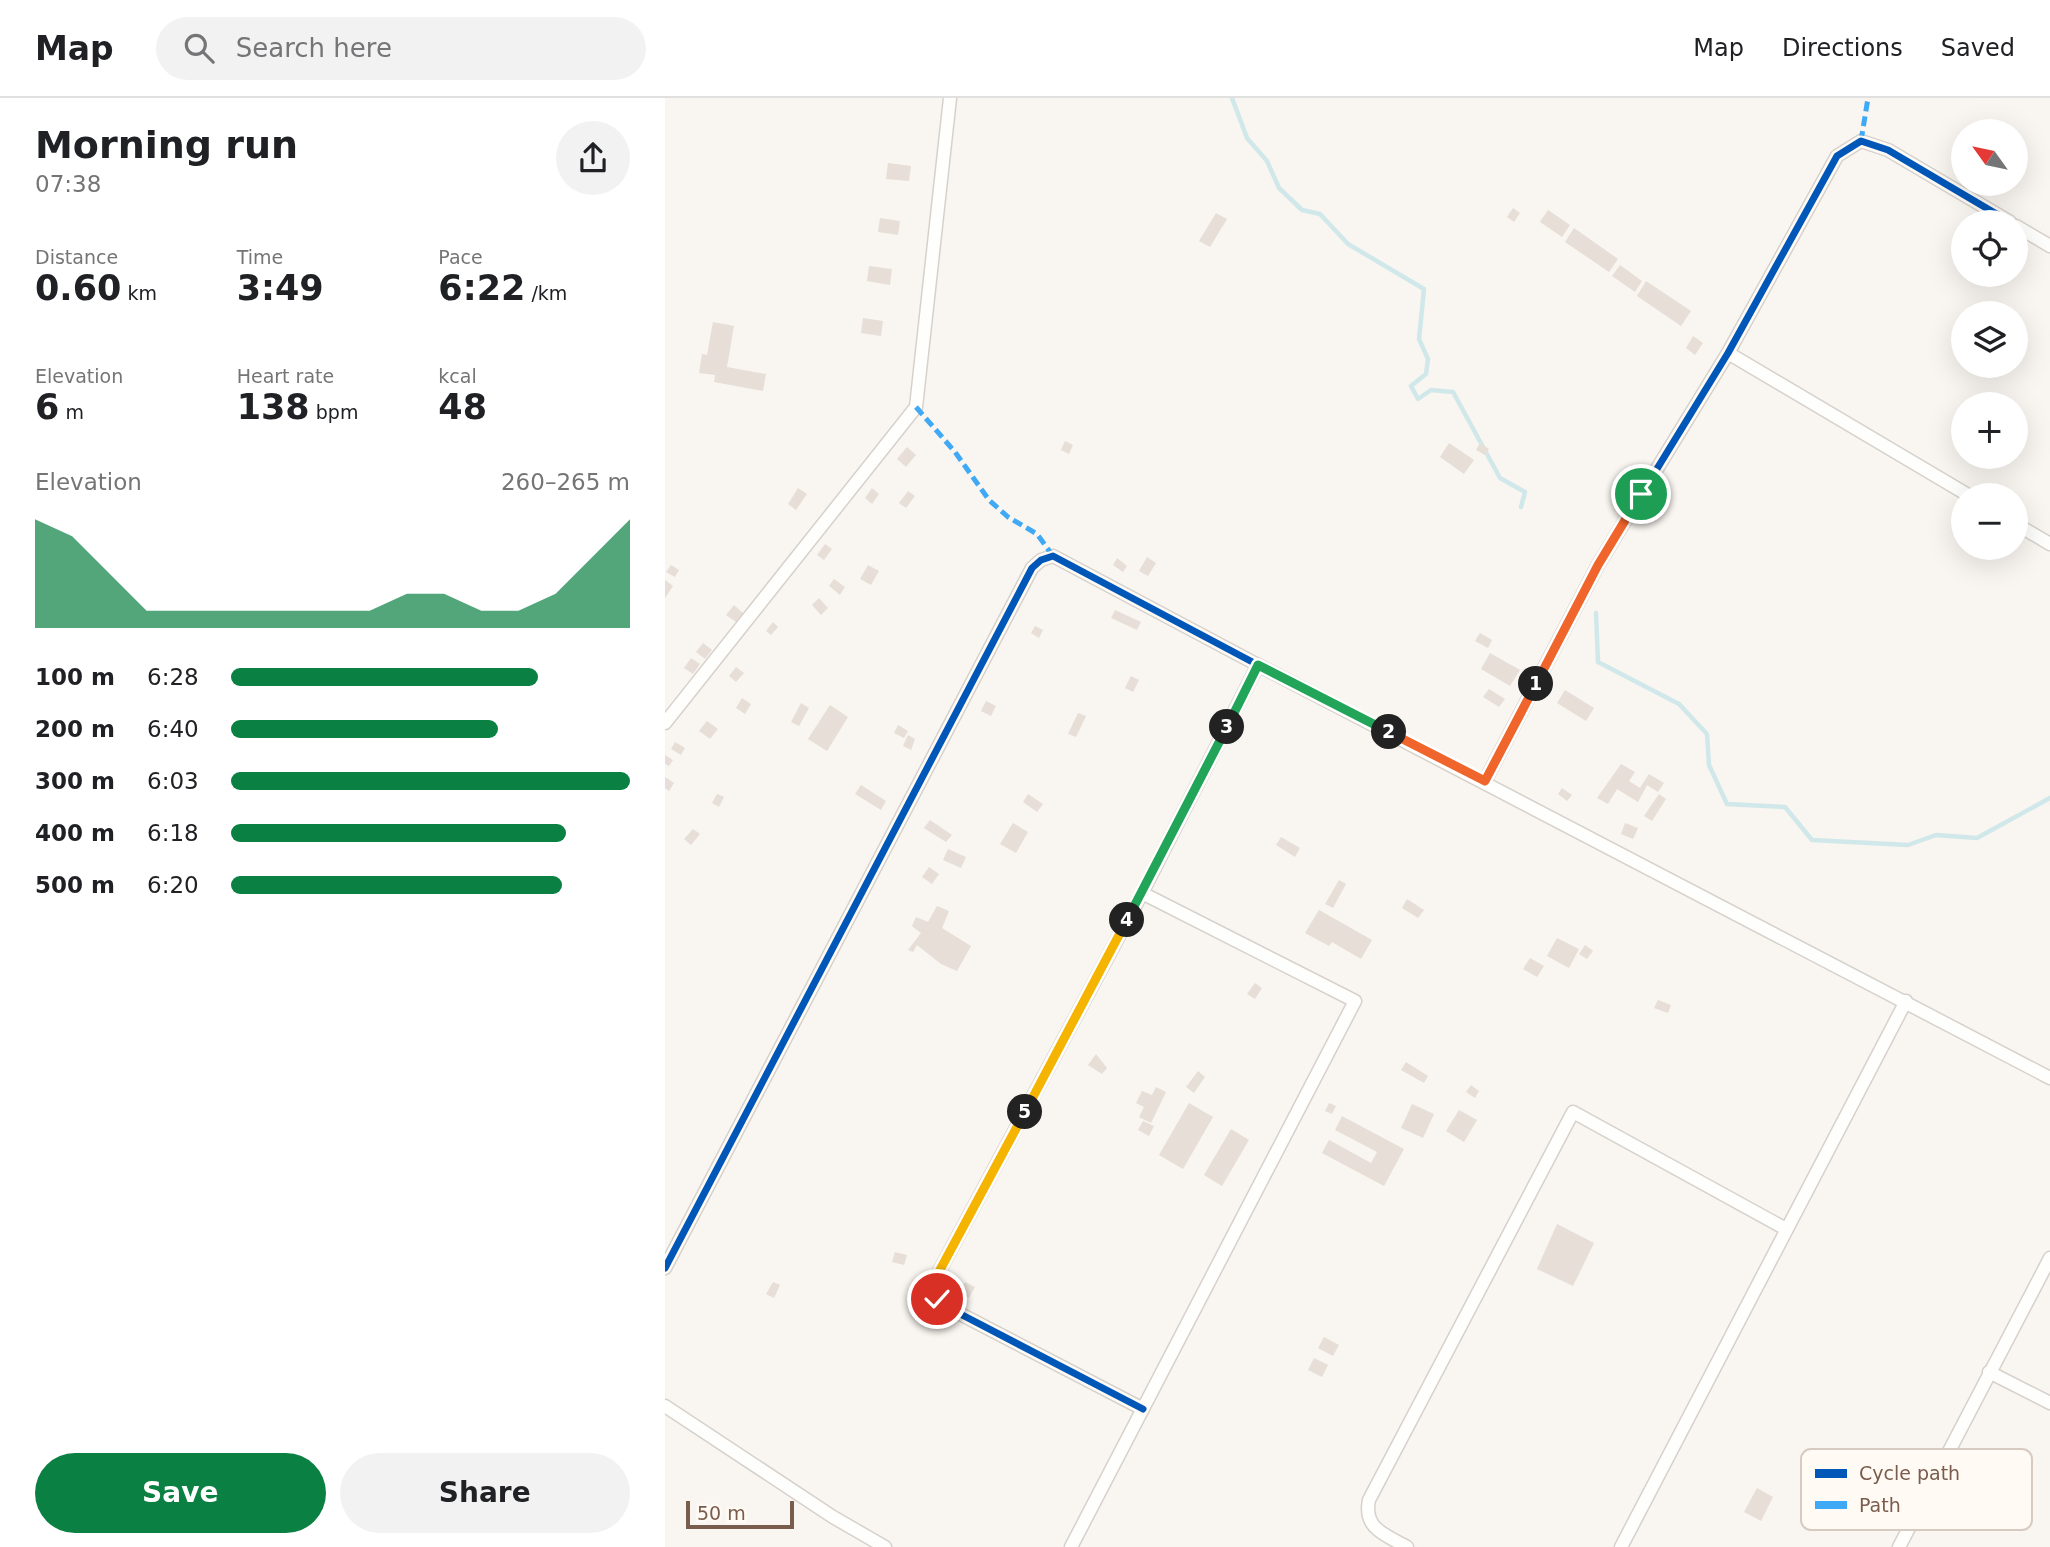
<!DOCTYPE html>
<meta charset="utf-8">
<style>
:root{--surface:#fff;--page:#f2f2f2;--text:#202124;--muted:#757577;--line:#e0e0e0;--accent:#0b8043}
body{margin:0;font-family:"DejaVu Sans",sans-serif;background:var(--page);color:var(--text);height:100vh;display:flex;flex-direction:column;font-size:26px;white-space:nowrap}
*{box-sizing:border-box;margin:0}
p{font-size:23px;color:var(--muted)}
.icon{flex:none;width:38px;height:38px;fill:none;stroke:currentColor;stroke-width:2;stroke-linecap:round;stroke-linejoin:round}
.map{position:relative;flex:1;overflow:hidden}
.side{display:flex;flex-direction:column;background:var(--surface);width:665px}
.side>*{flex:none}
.needle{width:46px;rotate:303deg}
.buttons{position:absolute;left:1286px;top:21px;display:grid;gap:14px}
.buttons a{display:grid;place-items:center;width:77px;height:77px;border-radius:50%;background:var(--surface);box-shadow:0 7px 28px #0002;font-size:35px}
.scale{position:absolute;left:21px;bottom:18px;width:108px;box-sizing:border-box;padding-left:7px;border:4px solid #7a5c4d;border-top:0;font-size:19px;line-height:24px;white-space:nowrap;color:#7a5c4d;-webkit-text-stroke:5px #fffaf3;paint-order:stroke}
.pin{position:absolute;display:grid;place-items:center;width:60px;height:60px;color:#fff;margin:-30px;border:4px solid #fff;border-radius:50%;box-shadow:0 2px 7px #0007}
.km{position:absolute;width:35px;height:35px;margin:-18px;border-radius:50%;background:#222;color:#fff;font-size:19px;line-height:35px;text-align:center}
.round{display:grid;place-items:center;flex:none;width:74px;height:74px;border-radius:37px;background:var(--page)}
.overview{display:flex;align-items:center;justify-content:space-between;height:119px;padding:0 35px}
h1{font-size:38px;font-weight:700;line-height:52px}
.stats{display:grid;grid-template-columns:repeat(3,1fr);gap:10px;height:119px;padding:7px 35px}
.stats div{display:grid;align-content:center}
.stats b{font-size:35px;font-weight:700}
.stats small{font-size:19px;font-weight:400}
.stats p{font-size:19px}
.chart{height:196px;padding:14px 35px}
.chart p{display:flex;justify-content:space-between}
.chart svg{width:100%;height:126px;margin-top:7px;fill:var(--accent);opacity:.7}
.button{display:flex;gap:14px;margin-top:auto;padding:14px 35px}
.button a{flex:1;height:80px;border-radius:42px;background:var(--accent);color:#fff;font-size:28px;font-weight:700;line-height:80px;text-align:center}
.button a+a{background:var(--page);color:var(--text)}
ul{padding:0 35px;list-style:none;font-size:23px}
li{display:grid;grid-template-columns:112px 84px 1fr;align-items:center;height:52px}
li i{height:18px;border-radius:9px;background:var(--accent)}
header{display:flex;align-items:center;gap:42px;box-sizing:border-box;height:98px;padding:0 35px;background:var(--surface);border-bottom:2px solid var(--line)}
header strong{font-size:33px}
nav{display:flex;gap:38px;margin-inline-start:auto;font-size:24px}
.search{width:490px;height:63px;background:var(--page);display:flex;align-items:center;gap:18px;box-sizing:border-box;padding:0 24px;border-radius:38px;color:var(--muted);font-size:26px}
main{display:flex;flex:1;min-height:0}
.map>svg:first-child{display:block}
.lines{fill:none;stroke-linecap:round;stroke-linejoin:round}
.stream{stroke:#d0e8ea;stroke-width:4.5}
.building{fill:#e6ded7}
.minor-casing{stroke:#d7d1cb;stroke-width:15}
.minor{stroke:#fefefd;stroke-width:12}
.quiet{stroke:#3fa9f5;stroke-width:5;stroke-dasharray:10 5;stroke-linecap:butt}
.cycleway-casing{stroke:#fffaf3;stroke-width:11}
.cycleway{stroke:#0057b8;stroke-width:7}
.split-1-casing{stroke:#fff;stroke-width:14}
.split-2-casing{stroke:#fff;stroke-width:14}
.split-3-casing{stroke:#fff;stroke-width:14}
.split-4-casing{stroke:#fff;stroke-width:14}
.split-5-casing{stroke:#fff;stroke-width:14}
.split-6-casing{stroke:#fff;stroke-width:14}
.split-1{stroke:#f0652b;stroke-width:9}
.split-2{stroke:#f0652b;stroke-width:9}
.split-3{stroke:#22a559;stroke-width:9}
.split-4{stroke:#22a559;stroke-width:9}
.split-5{stroke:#f5b400;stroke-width:9}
.split-6{stroke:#f5b400;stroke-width:9}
.key{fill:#fffaf3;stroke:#d7cbc1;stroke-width:2}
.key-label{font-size:19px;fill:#7a5c4d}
</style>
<header>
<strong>Map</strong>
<div class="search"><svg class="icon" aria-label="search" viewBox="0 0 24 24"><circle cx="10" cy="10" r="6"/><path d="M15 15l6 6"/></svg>Search here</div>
<nav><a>Map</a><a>Directions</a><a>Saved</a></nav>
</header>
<main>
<section class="side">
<div class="overview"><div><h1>Morning run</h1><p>07:38</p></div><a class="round"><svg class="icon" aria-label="share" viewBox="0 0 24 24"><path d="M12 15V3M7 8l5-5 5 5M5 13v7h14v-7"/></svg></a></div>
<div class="stats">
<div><p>Distance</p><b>0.60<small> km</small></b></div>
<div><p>Time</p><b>3:49</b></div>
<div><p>Pace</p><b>6:22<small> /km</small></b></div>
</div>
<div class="stats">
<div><p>Elevation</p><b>6<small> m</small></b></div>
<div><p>Heart rate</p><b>138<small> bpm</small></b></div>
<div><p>kcal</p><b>48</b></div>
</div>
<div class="chart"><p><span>Elevation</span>260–265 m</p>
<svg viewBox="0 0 160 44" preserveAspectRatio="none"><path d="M0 44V6L10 12L20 25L30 38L40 38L50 38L60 38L70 38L80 38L90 38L100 32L110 32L120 38L130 38L140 32L150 19L160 6V44z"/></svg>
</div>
<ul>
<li><b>100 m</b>6:28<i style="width:77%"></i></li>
<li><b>200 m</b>6:40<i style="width:67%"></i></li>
<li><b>300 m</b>6:03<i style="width:100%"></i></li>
<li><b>400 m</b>6:18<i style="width:84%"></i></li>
<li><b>500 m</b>6:20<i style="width:83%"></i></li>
</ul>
<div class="button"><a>Save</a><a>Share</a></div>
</section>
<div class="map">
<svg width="1385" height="1449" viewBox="0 0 1385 1449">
<rect width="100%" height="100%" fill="#f9f5f0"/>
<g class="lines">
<g class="stream">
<path d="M567 0 582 40 602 63 614 90 637 112 655 116 683 146 759 191 754 241 763 261 761 276 746 288 753 301 766 292 788 294 835 380 860 394 856 409"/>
<path d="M931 515 933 564 1014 606 1042 636 1044 667 1062 706 1120 709 1147 742 1243 747 1271 737 1312 740 1385 700"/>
</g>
</g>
<g class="building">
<path d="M223 65 246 68 244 83 221 81Z"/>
<path d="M848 110 855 115 849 124 842 119Z"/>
<path d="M883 112 905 127 897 139 875 124Z"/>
<path d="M551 115 562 121 545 149 534 143Z"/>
<path d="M215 120 235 123 233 137 213 134Z"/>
<path d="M909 130 953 161 944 174 900 144Z"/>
<path d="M955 167 977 183 970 194 947 178Z"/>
<path d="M204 168 227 171 225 187 202 183Z"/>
<path d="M981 183 1026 213 1016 228 972 198Z"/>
<path d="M198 220 218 223 216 238 196 235Z"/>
<path d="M48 224 69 228 62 269 101 276 98 293 49 284 50 277 34 275 37 256 42 257Z"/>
<path d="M1028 238 1038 245 1030 257 1021 250Z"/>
<path d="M400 343 408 347 404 356 396 352Z"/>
<path d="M784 345 809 362 799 376 775 359Z"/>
<path d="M815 345 824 351 820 357 811 352Z"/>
<path d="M242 349 251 357 241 369 232 361Z"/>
<path d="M133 390 142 396 131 412 123 406Z"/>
<path d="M207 390 214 396 207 406 200 400Z"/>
<path d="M243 393 250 398 241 410 234 405Z"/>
<path d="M160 446 167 451 159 462 152 457Z"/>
<path d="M482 459 491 465 483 478 474 473Z"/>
<path d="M452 460 462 468 458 474 448 467Z"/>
<path d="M6 467 14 472 10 479 1 474Z"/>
<path d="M203 467 214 473 206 487 195 481Z"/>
<path d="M169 481 180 489 175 497 164 488Z"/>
<path d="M0 482 8 488 0 500Z"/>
<path d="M154 500 163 510 156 517 147 507Z"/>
<path d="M69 507 78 515 71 524 61 517Z"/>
<path d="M450 512 476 524 472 532 446 520Z"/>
<path d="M108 524 113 529 106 537 101 533Z"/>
<path d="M370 528 378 532 374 540 366 535Z"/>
<path d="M815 535 827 542 823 550 810 543Z"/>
<path d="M38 545 47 552 40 561 31 554Z"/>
<path d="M825 555 855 572 845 588 816 571Z"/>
<path d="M26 560 35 566 28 576 19 570Z"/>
<path d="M71 569 79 575 71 584 64 578Z"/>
<path d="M466 578 474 582 468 594 460 590Z"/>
<path d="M824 591 840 601 834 609 818 599Z"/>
<path d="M900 592 929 610 921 623 892 605Z"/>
<path d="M77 600 86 606 80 616 71 610Z"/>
<path d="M321 603 331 608 326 618 316 613Z"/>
<path d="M136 605 144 610 134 628 126 624Z"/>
<path d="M165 607 183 619 162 653 143 641Z"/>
<path d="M413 615 421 618 411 639 403 636Z"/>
<path d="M42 623 53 631 45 641 34 633Z"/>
<path d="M233 627 243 633 239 640 229 635Z"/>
<path d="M243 637 250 641 246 652 238 648Z"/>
<path d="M10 644 20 650 16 657 6 651Z"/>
<path d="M0 657 8 662 4 668 0 666Z"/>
<path d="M956 666 970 674 964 683 975 690 984 676 999 685 993 694 982 687 973 704 952 691 943 706 932 700Z"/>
<path d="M0 679 9 685 4 693 0 690Z"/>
<path d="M196 687 221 703 216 712 190 696Z"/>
<path d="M897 690 907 697 902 703 893 696Z"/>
<path d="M52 696 59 699 54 709 47 705Z"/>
<path d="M363 696 378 706 372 714 358 704Z"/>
<path d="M994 696 1001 701 987 723 979 718Z"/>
<path d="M265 722 287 737 281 744 259 730Z"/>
<path d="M348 725 363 734 351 755 335 746Z"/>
<path d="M960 725 973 730 968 741 956 736Z"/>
<path d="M28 731 35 736 26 747 19 741Z"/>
<path d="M616 739 635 750 630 759 611 747Z"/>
<path d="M283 751 301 759 296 770 278 762Z"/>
<path d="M264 769 274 776 267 786 257 779Z"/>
<path d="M674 782 681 786 668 810 660 806Z"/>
<path d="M742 801 759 812 753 820 737 810Z"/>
<path d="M272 808 284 813 277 830 306 848 292 873 276 866 252 847 248 854 243 852 256 835 247 828 251 819 263 824Z"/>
<path d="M654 812 707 842 696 861 667 844 664 848 640 835Z"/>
<path d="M892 840 914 851 904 870 882 858Z"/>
<path d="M920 847 928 853 922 861 914 856Z"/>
<path d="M865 860 879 868 872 879 858 871Z"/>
<path d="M590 885 597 890 590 901 582 896Z"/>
<path d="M993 902 1006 907 1003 915 989 910Z"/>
<path d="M431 956 442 970 437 976 423 967Z"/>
<path d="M741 964 763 978 759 985 736 972Z"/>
<path d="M533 973 540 979 529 995 521 989Z"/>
<path d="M806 987 814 993 810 1000 801 994Z"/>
<path d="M491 989 501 994 486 1025 474 1019 479 1009 471 1005 477 993 487 997Z"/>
<path d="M524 1005 548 1019 518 1071 494 1057Z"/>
<path d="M664 1005 671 1008 667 1016 660 1013Z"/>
<path d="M747 1006 769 1016 758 1040 736 1030Z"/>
<path d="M794 1012 812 1022 799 1044 781 1033Z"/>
<path d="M677 1018 739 1051 719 1088 657 1055 664 1042 706 1065 712 1054 670 1032Z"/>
<path d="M478 1023 489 1028 484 1038 473 1032Z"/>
<path d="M566 1031 584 1042 557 1088 539 1077Z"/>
<path d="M892 1126 929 1145 908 1188 872 1171Z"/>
<path d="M230 1154 242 1157 239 1167 227 1164Z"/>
<path d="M108 1184 115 1187 109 1200 101 1196Z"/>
<path d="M300 1184 310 1189 304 1200 295 1194Z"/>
<path d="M659 1239 674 1247 668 1258 653 1250Z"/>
<path d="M649 1260 663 1267 657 1279 643 1272Z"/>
<path d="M1092 1390 1108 1399 1096 1423 1079 1414Z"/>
</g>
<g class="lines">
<defs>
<g id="minor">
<path d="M1351 128 1385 148"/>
<path d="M1063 255 1303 397"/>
<path d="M1351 426 1385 446"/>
<path d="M593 567 1385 980"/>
<path d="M0 625 251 309 285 0"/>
<path d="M820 683 933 467 1063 255 1172 58 1196 43 1223 52 1345 124"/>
<path d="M0 1170 367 470 376 462 388 458 593 567 477 795 269 1183 273 1201 280 1208 478 1311"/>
<path d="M1324 1274 1385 1305"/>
<path d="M0 1308 168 1419 220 1449"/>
<path d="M406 1449 690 903 477 795"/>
<path d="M742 1449C721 1437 698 1431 704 1402L908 1014 1121 1131"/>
<path d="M956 1449 1241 903"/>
<path d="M1234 1449 1385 1160"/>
</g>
</defs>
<use href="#minor" class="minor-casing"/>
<use href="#minor" class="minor"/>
<g class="quiet">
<path d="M1196 43 1203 0"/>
<path d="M251 309 290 354 324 402 343 419 372 436 388 458"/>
</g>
<defs>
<g id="cycleway">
<path d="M820 683 933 467 1063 255 1172 58 1196 43 1223 52 1345 124"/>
<path d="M0 1170 367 470 376 462 388 458 593 567 477 795 269 1183 273 1201 280 1208 478 1311"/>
</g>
</defs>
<use href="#cycleway" class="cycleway-casing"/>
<use href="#cycleway" class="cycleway"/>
</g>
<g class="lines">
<defs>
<path id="split-1" d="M871 586 933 467 976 396"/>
<path id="split-2" d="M724 634 820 683 871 586"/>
<path id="split-3" d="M562 629 593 567 724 634"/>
<path id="split-4" d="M462 822 562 629"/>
<path id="split-5" d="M360 1014 462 822"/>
<path id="split-6" d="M272 1201 269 1183 360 1014"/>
</defs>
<use href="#split-1" class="split-1-casing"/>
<use href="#split-2" class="split-2-casing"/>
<use href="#split-3" class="split-3-casing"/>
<use href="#split-4" class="split-4-casing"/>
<use href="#split-5" class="split-5-casing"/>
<use href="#split-6" class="split-6-casing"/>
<use href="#split-1" class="split-1"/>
<use href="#split-2" class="split-2"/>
<use href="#split-3" class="split-3"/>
<use href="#split-4" class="split-4"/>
<use href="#split-5" class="split-5"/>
<use href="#split-6" class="split-6"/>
</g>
<rect x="1136" y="1351" width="231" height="81" rx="10" class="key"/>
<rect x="1150" y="1371" width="32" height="9" fill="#0057b8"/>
<rect x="1150" y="1403" width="32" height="8" fill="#3fa9f5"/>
<g class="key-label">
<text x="1194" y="1382">Cycle path</text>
<text x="1194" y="1414">Path</text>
</g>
</svg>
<div class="buttons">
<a><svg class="needle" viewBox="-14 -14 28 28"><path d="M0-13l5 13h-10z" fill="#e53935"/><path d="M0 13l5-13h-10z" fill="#757577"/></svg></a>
<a><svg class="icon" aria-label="locate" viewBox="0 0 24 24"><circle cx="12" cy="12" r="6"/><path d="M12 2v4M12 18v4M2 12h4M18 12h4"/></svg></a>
<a><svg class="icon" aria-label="layers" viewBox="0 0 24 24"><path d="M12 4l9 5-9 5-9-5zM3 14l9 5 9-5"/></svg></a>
<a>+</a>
<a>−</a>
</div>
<div class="scale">50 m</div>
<div class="pin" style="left:976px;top:396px;background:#1e9e55"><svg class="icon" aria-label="arrive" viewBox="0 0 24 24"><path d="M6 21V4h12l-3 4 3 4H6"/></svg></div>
<div class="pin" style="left:272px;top:1201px;background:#d93025"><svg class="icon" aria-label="check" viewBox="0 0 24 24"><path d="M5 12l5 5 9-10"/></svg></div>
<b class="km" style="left:871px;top:586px">1</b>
<b class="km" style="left:724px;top:634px">2</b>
<b class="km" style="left:562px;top:629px">3</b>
<b class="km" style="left:462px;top:822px">4</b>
<b class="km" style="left:360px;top:1014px">5</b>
</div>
</main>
